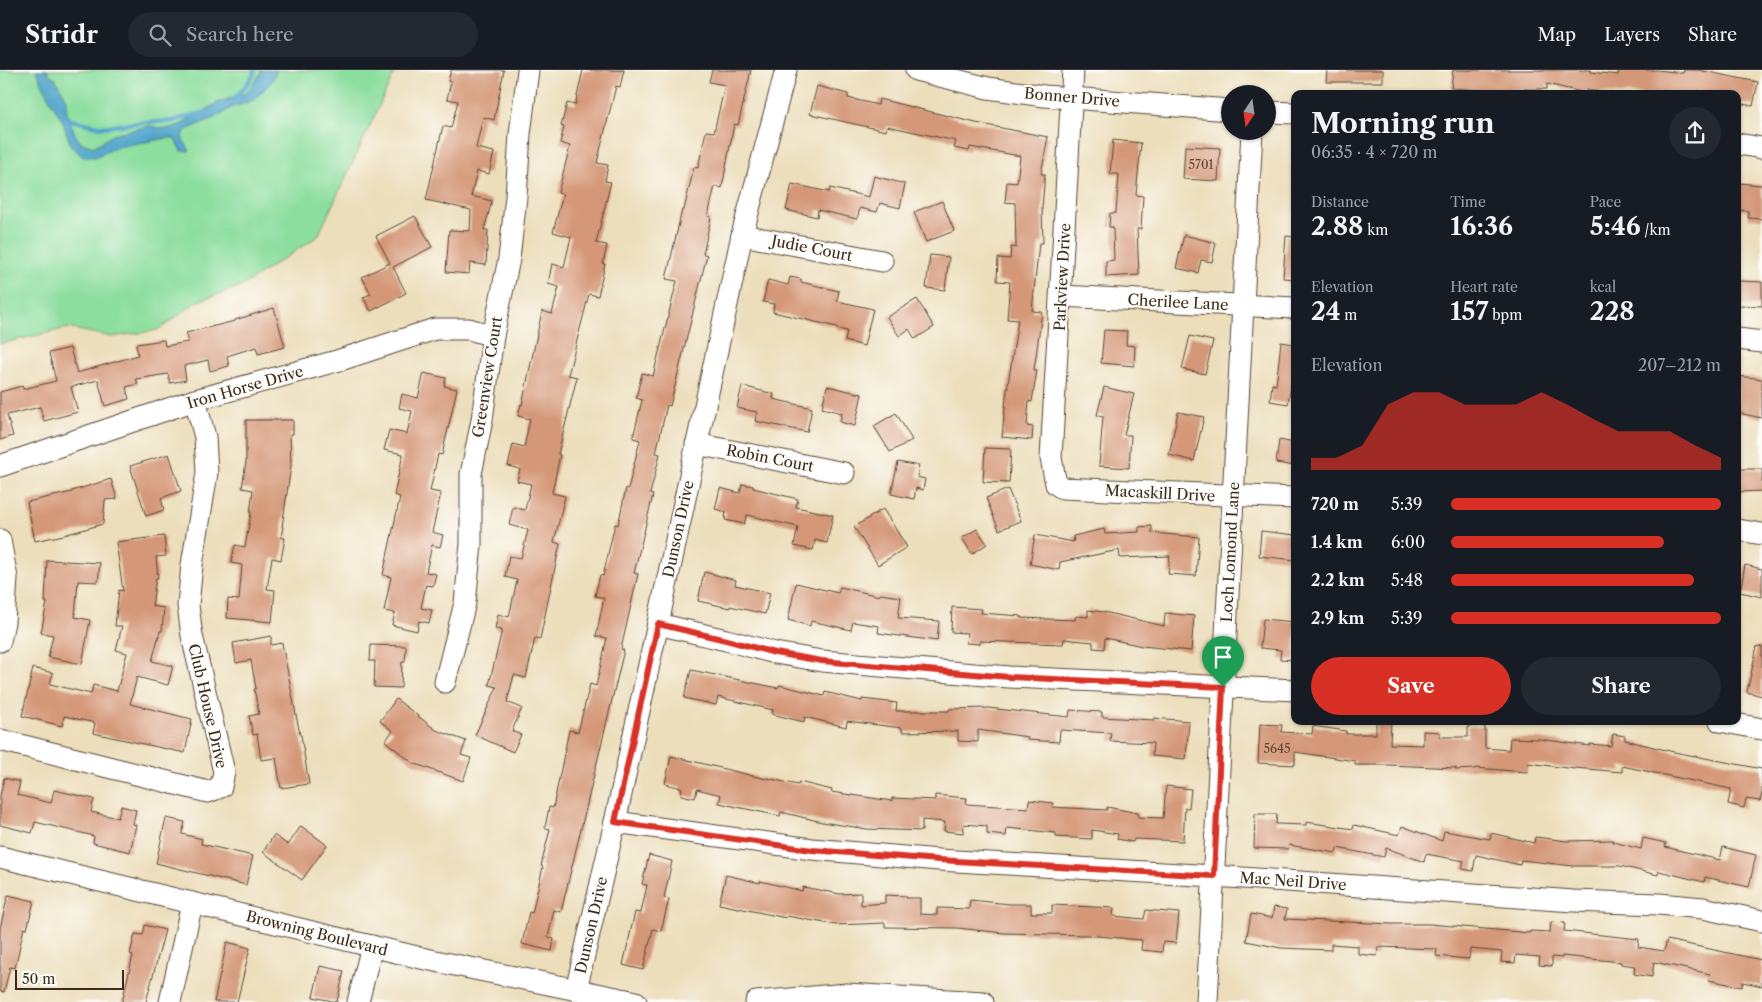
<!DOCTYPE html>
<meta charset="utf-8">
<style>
:root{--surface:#171b24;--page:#242831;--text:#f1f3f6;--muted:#9ea1a6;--line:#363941;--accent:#d93025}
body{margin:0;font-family:"Libre Caslon Text",serif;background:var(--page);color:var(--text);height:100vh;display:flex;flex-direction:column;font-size:19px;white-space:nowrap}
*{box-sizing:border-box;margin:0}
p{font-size:16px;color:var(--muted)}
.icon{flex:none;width:28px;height:28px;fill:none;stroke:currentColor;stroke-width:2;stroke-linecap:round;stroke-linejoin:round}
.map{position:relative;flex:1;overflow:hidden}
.details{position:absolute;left:1291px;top:20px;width:450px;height:635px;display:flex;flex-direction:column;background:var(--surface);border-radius:10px;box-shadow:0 1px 4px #0004}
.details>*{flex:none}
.needle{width:32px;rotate:193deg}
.buttons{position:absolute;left:1221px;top:15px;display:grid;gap:10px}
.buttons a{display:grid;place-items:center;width:55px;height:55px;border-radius:50%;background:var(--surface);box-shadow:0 1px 4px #0004;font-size:25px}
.scale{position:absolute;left:15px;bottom:12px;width:109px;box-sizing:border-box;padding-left:5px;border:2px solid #3b2a1e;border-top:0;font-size:14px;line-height:18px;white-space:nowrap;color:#3b2a1e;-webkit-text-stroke:4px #fdfcf7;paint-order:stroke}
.pin{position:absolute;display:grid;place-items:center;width:42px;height:42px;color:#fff;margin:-51px -21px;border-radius:50% 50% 50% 0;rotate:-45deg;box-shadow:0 0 5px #0007}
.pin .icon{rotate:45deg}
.round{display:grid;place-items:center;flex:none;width:52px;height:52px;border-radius:26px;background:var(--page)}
.overview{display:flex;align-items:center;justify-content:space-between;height:85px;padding:0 20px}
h1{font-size:28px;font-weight:700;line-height:38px}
.stats{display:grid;grid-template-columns:repeat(3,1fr);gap:8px;height:85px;padding:5px 20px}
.stats div{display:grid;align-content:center}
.stats b{font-size:25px;font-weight:700}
.stats small{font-size:14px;font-weight:400}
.stats p{font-size:14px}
.chart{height:140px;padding:10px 20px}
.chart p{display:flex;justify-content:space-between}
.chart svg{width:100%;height:90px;margin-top:5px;fill:var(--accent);opacity:.7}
.primary-button{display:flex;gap:10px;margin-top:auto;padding:10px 20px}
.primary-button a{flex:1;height:58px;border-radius:30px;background:var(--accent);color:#fff;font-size:20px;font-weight:700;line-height:58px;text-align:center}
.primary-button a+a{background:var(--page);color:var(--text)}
ul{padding:0 20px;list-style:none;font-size:16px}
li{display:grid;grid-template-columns:80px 60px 1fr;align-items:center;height:38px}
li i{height:12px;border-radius:6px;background:var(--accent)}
header{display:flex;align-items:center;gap:30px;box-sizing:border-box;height:70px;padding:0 25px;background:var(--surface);border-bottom:1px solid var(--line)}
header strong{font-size:24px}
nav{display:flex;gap:28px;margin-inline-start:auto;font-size:18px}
.search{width:350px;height:45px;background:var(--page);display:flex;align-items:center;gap:12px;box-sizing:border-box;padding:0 18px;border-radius:28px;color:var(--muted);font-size:19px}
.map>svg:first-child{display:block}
.green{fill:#8cde9f;stroke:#64845e}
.water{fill:#4ea4ca;stroke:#446774}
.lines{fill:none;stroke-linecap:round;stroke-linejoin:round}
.stream{stroke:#4ea4ca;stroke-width:4.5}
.building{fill:#d49777}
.minor-casing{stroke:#564536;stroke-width:23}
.minor{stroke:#fff;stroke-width:21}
.route-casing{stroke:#fff;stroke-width:10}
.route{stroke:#d93025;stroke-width:6}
.labels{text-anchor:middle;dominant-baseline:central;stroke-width:4;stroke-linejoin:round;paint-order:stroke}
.number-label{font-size:12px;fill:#614534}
.street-label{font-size:15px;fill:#3b2a1e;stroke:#fdfcf7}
</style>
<header>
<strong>Stridr</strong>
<div class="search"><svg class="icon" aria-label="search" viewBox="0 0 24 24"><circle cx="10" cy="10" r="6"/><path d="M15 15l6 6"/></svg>Search here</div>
<nav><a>Map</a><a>Layers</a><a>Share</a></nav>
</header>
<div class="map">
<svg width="1762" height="932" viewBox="0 0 1762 932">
<rect width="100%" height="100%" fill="#fdfcf7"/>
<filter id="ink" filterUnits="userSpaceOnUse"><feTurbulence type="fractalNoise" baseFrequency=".02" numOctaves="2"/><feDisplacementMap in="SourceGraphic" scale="10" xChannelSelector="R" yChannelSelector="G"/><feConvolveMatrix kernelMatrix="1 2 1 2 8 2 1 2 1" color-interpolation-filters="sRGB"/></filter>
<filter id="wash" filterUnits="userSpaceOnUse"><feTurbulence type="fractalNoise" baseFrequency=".0096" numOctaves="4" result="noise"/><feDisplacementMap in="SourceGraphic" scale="20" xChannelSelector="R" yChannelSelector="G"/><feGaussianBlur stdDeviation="1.12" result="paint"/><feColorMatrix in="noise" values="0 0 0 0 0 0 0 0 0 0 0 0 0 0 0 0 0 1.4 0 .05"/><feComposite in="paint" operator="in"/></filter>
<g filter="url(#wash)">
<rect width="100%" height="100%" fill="#ecdebb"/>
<path class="green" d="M0 0H396L318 166 242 216 198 231 158 260 112 267 68 258 0 274Z"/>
<path class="water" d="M36 0H47L50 5 55 8 67 29V43L75 64 80 72 93 77 116 63 150 56 166 59 180 55 219 32 244 24 250 18 260 4 261 0H277L273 10 254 30 231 38 221 45 186 60 182 68 190 81H181L174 68H168L117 77 95 87H83L71 76 62 50 50 30Z"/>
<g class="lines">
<g class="stream">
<path d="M233 29 245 17 254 4V0"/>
<path d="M67 49 102 57 137 53 172 51 206 42"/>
</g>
</g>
<g id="blocks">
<g class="building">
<path d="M451 0H504L494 50 483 47 476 78 494 82 489 104 477 101 471 126 492 131 484 160H488L486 195 470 193 469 204 446 202 449 160 470 161 471 140 426 130 443 56 451 58 458 31 447 29 451 12 448 11Z"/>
<path d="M583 0H624L620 17 616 16 597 93 608 95 605 111 611 112 596 173 607 175 603 194H605L598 226 589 224 568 305 577 307 558 384 560 385 552 423 565 426 554 472 560 474 540 569 535 568 526 608 514 605 507 632 522 638 512 661 521 665 513 682 475 665 497 617 489 615 502 560 495 559 498 544 509 547 517 510 505 507 509 486 521 488 528 460 509 455 513 437 525 440 531 414 517 411 520 399 508 396 513 374 524 377 530 349 518 346 521 334 522 335 542 241 552 244 559 217 548 214 552 194 564 197 571 167 553 162 563 124 558 123 570 76 560 73 564 57 561 56 567 33 575 35Z"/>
<path d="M712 0H751L738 55 734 54 722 118 715 116 708 146 711 147 703 184 707 185 670 336 667 335 656 383 660 384 650 424 653 425 634 503 638 504 621 579 624 580 561 842 554 840 548 867 554 869 552 881 522 874 529 842 532 843 543 797 541 796 550 759 545 758 549 737 553 738 569 660 578 662 590 614 596 616 607 568 596 566 604 528 595 526 600 505 603 506 615 454 618 455 626 418 628 419 640 370 633 368 642 330 636 328 642 303 653 306 677 211 666 209 682 140H684L694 97 698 98 706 61 714 62 725 15 709 12Z"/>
<path d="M1327 0H1383V12H1326Z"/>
<path d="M1453 0H1591V2L1618 5 1619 0H1658L1683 3 1684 0H1698L1758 12 1753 36 1738 33V24H1709L1698 21 1697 24H1619L1586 20V23L1547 14V19H1510V22L1451 18Z"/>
<path d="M817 16 848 24V28L878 35 879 29 976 53 1048 67 1041 104H1045L1042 137 1043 173H1039L1032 241 1042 242 1034 300H1037L1032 332 1029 331 1027 356 1033 357 1032 370 1002 367 1006 327 1018 250 1007 249 1010 212 997 211 998 188 1010 189 1011 177 1016 178 1015 133 1005 132 1007 112 1017 113 1020 86 970 77 969 81 954 78 956 71 887 56 886 61 810 44Z"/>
<path d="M1113 70 1141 73 1136 125 1143 126 1141 159H1137L1139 205 1106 207V191L1114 190 1113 157H1109L1110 143H1116L1119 104H1110Z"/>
<path d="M1185 76 1220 78 1218 111 1183 109Z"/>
<path d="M874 106 905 114 900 138 880 133 877 142 860 138 857 149 818 140 817 147 786 140 792 114 829 122 830 118 869 127Z"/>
<path d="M1738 113 1762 115V149L1748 148V141L1738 140Z"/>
<path d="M942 131 954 161 926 172 914 142Z"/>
<path d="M415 146 432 177 393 197 406 223 371 241 363 227 371 224 362 207 390 193 376 166Z"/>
<path d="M1184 165 1216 173 1212 192 1201 190 1198 203 1176 198Z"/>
<path d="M1286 166 1295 167V209L1283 208Z"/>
<path d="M930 185 949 187 945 220 926 218Z"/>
<path d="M790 207 801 209V212L839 221 837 231 873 239 864 276 845 271 847 261 837 259V257L773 242 774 234 763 232 768 210 788 215Z"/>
<path d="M1738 211 1762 212V236L1738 235Z"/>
<path d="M917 229 934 257 915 269 909 259 899 266 887 247Z"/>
<path d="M274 238 285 277 258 284 256 277 227 286 229 296 210 301 208 290 184 296 186 310 170 313 168 304 136 309 138 314 126 317 129 329 105 336 98 310 71 317 78 342 44 351 40 337 7 345 13 366 0 370V322L22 316 23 319 56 311 49 283 70 278 77 303 138 285 136 274 164 270 165 276 188 272 186 263 235 251V250Z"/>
<path d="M1104 260 1127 261 1126 275 1135 276 1134 296 1101 293Z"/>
<path d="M1190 266 1213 271 1205 304 1182 299Z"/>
<path d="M1281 272 1295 274V301H1293L1288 334 1270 331 1272 314 1276 315Z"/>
<path d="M424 303 446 308 444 316 457 319 442 385 438 384 430 421 441 423 432 462 443 465 440 477 432 475 426 502 436 504 433 516 426 515 421 538 432 540 429 553 419 551 417 561 392 555 395 543 384 541 391 507 383 505 400 427 394 425 403 384 384 380 389 360 407 364 412 341 399 338 402 324 418 328Z"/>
<path d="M1738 306 1762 309V348L1738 343Z"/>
<path d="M742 316 774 324 773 329 812 338 807 362 755 351 757 342 737 338Z"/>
<path d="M827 316 862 324 855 356 840 352 842 343 822 338Z"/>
<path d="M1104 317 1134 324 1124 365H1131L1129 398 1099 396 1103 346 1097 345Z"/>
<path d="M1178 342 1204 347 1194 391 1169 385Z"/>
<path d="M896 343 912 370 890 382 874 356Z"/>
<path d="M246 350H293V364H290L291 396 282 457H283L281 468H285L281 490 272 488 267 519 275 520 272 552 227 548 228 529 239 530 242 495 231 493 235 475 245 477 251 443H250L253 420 242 418 246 392Z"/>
<path d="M1279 370 1295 373V396L1276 393Z"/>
<path d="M985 378 1011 379 1009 413 983 412Z"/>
<path d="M169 384 181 421 161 428 164 440 146 446 130 396Z"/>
<path d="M898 392 919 396 917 407 925 409 923 420 916 418 914 429 891 424Z"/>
<path d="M1738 399H1762V421L1738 422Z"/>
<path d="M111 409 117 429 105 430 103 454 64 465 35 471 27 432 72 422V421Z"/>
<path d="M742 414 753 416V418L798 429 796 437 833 445 827 473 815 470 813 480 794 476 798 457 747 445 744 454 725 450 726 442 715 439 720 418 740 423Z"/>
<path d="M1008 419 1021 451 999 460 986 428Z"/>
<path d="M883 439 907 477 878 495 854 457Z"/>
<path d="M1152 456V463L1199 467 1196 506 1168 504 1170 486 1120 488 1119 480 1060 492 1059 500 1030 494 1035 465 1074 472 1073 466 1104 459 1105 464 1139 462V457Z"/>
<path d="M977 459 987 474 972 484 962 468Z"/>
<path d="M1261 461 1295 465V490L1259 486Z"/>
<path d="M164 466 166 486 156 487 158 508H156L152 536 164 538 162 561H160L152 591 173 596 168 615 137 607 130 634 192 649 185 683 93 663 95 653 64 646 62 656 22 646 33 598 53 603 50 614 91 624 93 615 117 621 127 583 116 580 122 556H115L119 520 123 521 116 472Z"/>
<path d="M47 490 100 493 98 512 78 511 75 547 90 550 82 594 48 587 53 565 41 563 47 532H45Z"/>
<path d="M1745 495 1762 499V527L1740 522Z"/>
<path d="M704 502 736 510 735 515 770 523 765 544 730 536V538L698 531Z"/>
<path d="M796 513 838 523 840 517 879 526 880 524 901 527 898 548 939 551 937 571 878 563 879 556 853 552 851 560 811 551 810 556 788 550Z"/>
<path d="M952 537 982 539 981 543 1021 546V548L1075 550 1076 546 1088 547V540L1104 542 1164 556 1165 543 1194 546 1191 581 1142 576 1105 568 1104 579 1093 578V572L1064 569 1063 574 980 571V574L966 573 967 563 951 562Z"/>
<path d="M1263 549 1295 552 1294 590 1280 589 1281 580 1260 578Z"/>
<path d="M271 566V575L282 573 300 665H301L309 714 281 718 276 688 261 690 257 664 253 665 249 646 259 644 254 619H256L251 590 236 593 233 573Z"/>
<path d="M371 575 406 576 405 592H402L401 618 374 617 375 591H370Z"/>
<path d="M1757 576 1762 577V626L1747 622Z"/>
<path d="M691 600 778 618 779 615 824 626 825 622 862 631V629L897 633 896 641H949V639L988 638 1069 647 1070 640 1102 642V647L1154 650V648L1189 651 1186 689 1152 686 1153 673 1110 671 1111 663 1060 660 1059 672 1027 670 1028 667 978 660V672L958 671V661L902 662V658L847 651 846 657 805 647 804 652 772 644 773 640 718 627 716 635 684 628Z"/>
<path d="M396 629 436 660 466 671 461 685 471 688 463 711 413 693 385 671 393 661 380 651Z"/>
<path d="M1376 651H1391L1390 674 1423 675V661L1440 662V667H1468V656H1485V678L1509 680 1510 668 1539 669 1590 676V674L1611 676 1613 664 1625 666V670L1674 682 1762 699V723L1760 731 1746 729 1744 738 1728 734 1731 719 1622 696V702L1575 698V699L1528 693 1527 702 1475 698V699L1456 700V698L1389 695H1355V691L1295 682V695L1258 693 1260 654 1282 655 1281 662 1312 664 1313 656 1346 661V664H1376Z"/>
<path d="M671 686 766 709 767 708 798 715 799 712 832 720 831 722 892 731V728L935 730V725L967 728 966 734 1028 738 1029 730 1053 733 1052 737 1107 740V737L1138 743V747L1163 748 1166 716 1191 719 1189 738H1185L1183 771 1134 769 1133 772 1117 769 1118 764 1092 760V769L1056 767V763L1007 758 1006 766 987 764V756L964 754 963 763 944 761 945 752 922 750V761L867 759 822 752 781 742 780 746 737 737 719 733 721 725 697 719 695 728 681 725 682 718 665 714Z"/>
<path d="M4 708 20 712 17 725 51 733 54 720 94 729 91 742 118 748 121 736 136 740 133 754 136 755 130 782 93 773 94 766 35 752 32 763 0 755V726Z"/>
<path d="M1255 744H1277L1276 754 1306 755V752L1353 759 1354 755 1399 765 1402 756 1442 771 1444 761 1490 769 1491 763 1534 773 1535 767 1567 771 1613 770V772L1641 779 1643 768 1666 773 1665 777 1720 790 1723 777 1756 785 1749 817 1705 807 1704 812 1659 801 1658 805 1620 796H1573L1521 790 1520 795 1476 785 1473 801 1462 799 1464 791 1426 784 1424 792 1386 778 1384 787 1337 778 1336 783 1289 775 1288 779 1254 778Z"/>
<path d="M166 748 185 752 182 764 202 769 201 774 253 786 246 815 156 793Z"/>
<path d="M301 756 327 775 302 810 263 782 274 765 288 775Z"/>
<path d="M649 785 672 791 664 828 669 829 661 861 653 859 643 900 623 895 635 842 641 843 647 815 642 814Z"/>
<path d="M726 805 760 813V811L802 821 803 817 840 824 861 823V835L885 833V825L906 826V828H920V844L937 845V838L969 839 970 830 1010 834H1031V843H1052V835L1114 838 1113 846 1144 849 1146 840 1179 843 1176 873 1163 872 1162 882 1141 880 1142 870 1087 865 1004 863 957 858 885 857V853L836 855 787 846 786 848 719 834Z"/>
<path d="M8 825 34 831 27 859 24 858 15 898 10 897 4 922 0 921V858Z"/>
<path d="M1274 837 1287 839 1285 849 1391 854H1430L1530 863V861L1550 862 1551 852 1565 853 1564 861 1639 869 1638 877 1664 881 1667 870 1762 890V916L1743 912 1742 917 1709 910 1710 904 1654 892 1652 907 1634 904 1635 896 1621 894V892L1562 886V888L1552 887V896L1539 895 1540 887 1516 885 1515 893 1501 892 1502 882 1470 879 1469 889 1436 886 1437 879 1378 877 1377 886 1358 884V876L1331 874V880L1281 878 1246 871 1251 844 1272 848Z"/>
<path d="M145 855 165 860 146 932H122L133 885 130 884 135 864 143 865Z"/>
<path d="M227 872 250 878 237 932H214Z"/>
<path d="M320 896 344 901 337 932 313 927Z"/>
</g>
</g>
</g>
<g filter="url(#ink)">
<use href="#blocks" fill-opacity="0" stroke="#564536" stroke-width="1"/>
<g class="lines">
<defs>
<g id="minor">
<path d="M916 0 988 18 1044 26 1230 40"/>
<path d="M1073 0 1051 388 1056 414 1062 418 1295 428"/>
<path d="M1268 42 1295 43"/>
<path d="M1738 74 1762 78"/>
<path d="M742 165 882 191"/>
<path d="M1061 226 1295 238"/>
<path d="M1738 269 1762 272"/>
<path d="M696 374 844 403"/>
<path d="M0 396 195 330 340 290 435 259H469L493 266"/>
<path d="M1738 460 1762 464"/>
<path d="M0 470 7 508 4 552 0 571"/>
<path d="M658 554 726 570 775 583 822 591 1009 607 1295 620"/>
<path d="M445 612 465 533 471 474V404L482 350 493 266 509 189 516 127 520 64 528 0"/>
<path d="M1720 651 1762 659"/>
<path d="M0 670 208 722 221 717 224 702 192 566 188 535 192 495 207 403 205 367 195 330"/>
<path d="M615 752 812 779 939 790 1214 806 1574 831 1659 834 1703 838 1762 851"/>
<path d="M0 787 421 888 636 932"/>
<path d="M576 920 615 752 742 165 786 0"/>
<path d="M170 932 192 833"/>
<path d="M358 932 372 876"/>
<path d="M756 932 847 924 983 932"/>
<path d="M1207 932 1252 61"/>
</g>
</defs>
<use href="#minor" class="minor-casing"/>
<use href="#minor" class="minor"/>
</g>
</g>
<g class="lines" filter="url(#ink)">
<defs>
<path id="route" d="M658 554 726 570 775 583 822 591 1009 607 1223 617 1214 806 939 790 812 780 615 752Z"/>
</defs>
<use href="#route" class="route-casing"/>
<use href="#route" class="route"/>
</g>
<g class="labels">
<g class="number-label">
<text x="1201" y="94">5701</text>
<text x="1277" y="678">5645</text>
</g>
<g class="street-label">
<text transform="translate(1072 27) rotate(5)">Bonner Drive</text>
<text transform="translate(812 178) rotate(11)">Judie Court</text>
<text transform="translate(1062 207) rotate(-87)">Parkview Drive</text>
<text transform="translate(1178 232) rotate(3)">Cherilee Lane</text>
<text transform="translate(487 307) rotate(-81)">Greenview Court</text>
<text transform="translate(245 317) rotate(-16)">Iron Horse Drive</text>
<text transform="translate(770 388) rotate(11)">Robin Court</text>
<text transform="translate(1160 423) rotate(3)">Macaskill Drive</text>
<text transform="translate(678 459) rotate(-78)">Dunson Drive</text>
<text transform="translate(1230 482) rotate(-87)">Loch Lomond Lane</text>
<text transform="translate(208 636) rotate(77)">Club House Drive</text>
<text transform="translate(1293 811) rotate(4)">Mac Neil Drive</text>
<text transform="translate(591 855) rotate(-77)">Dunson Drive</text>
<text transform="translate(317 863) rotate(14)">Browning Boulevard</text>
</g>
</g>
</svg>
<div class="buttons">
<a><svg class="needle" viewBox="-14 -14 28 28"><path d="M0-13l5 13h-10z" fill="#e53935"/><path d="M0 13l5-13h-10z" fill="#9ea1a6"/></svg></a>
</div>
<div class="scale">50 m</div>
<div class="pin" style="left:1223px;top:617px;background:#1e9e55"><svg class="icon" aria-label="arrive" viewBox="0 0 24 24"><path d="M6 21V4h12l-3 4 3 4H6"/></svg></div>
<section class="details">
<div class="overview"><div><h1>Morning run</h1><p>06:35 · 4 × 720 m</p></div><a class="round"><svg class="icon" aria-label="share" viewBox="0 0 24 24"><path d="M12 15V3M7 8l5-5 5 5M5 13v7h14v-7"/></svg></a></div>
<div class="stats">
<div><p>Distance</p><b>2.88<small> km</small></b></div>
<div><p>Time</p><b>16:36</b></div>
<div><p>Pace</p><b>5:46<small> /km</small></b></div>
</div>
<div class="stats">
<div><p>Elevation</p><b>24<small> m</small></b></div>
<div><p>Heart rate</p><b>157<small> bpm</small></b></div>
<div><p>kcal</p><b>228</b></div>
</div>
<div class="chart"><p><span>Elevation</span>207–212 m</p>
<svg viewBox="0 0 160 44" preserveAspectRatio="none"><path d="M0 44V38L10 38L20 32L30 12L40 6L50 6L60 12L70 12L80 12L90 6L100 12L110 19L120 25L130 25L140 25L150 32L160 38V44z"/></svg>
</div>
<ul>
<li><b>720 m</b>5:39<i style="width:100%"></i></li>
<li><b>1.4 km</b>6:00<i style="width:79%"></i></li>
<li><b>2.2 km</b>5:48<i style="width:90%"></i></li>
<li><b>2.9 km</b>5:39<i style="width:100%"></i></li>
</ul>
<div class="primary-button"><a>Save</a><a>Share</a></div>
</section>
</div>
